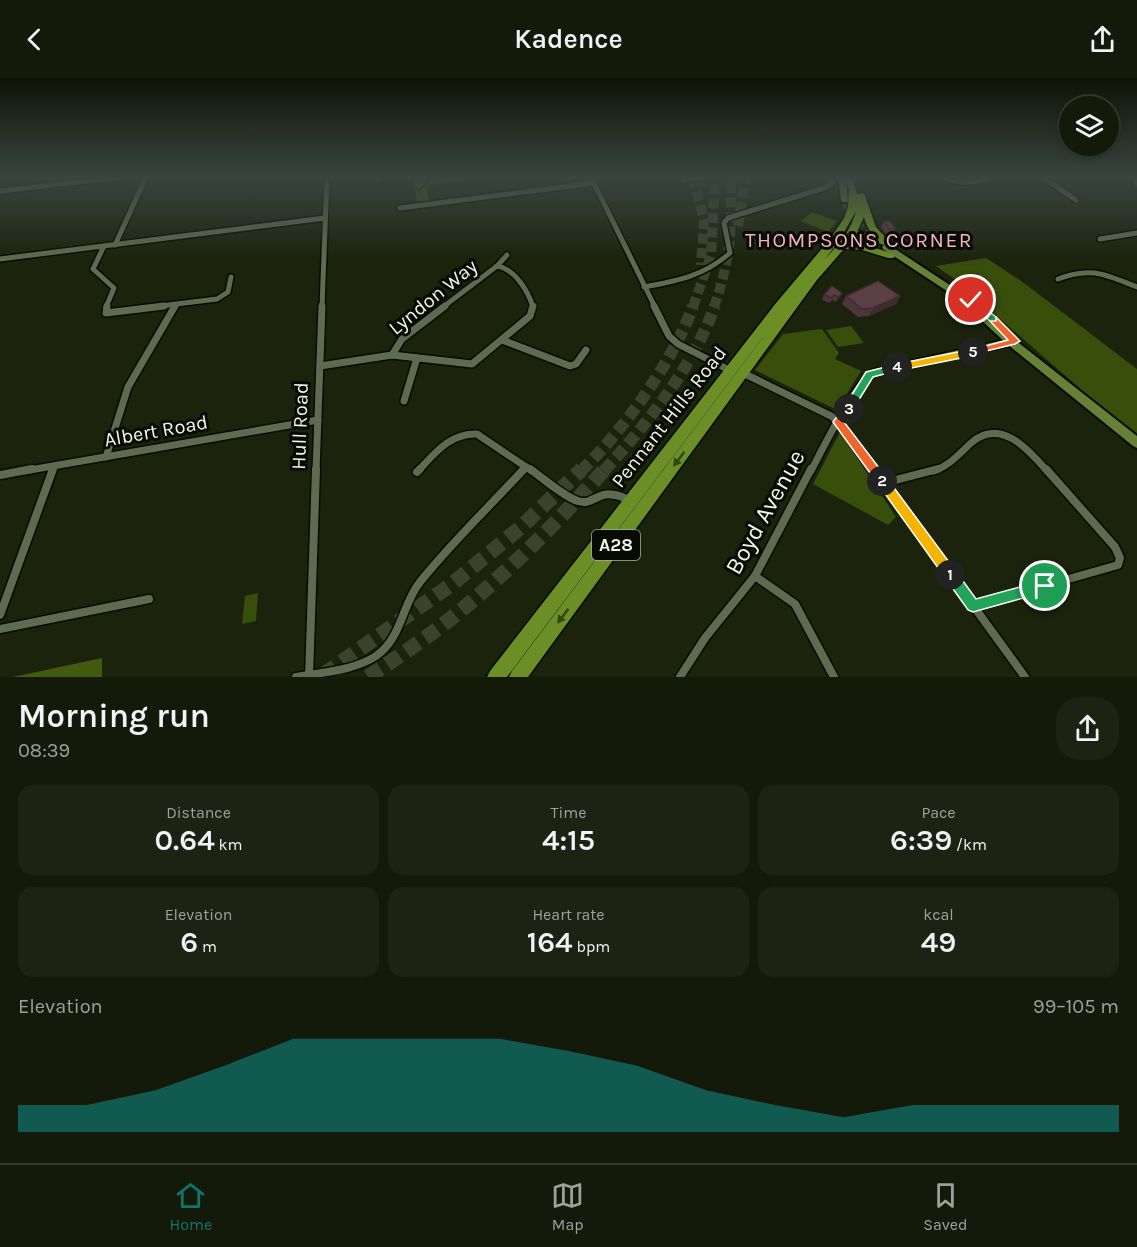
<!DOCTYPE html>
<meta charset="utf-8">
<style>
:root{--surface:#141a0a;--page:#1d2313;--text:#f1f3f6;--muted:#9da19c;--line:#33382b;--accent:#0f766e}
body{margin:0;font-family:Karla,sans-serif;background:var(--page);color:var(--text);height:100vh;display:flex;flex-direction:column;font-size:22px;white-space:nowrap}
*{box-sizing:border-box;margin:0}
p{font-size:20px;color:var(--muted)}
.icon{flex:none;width:33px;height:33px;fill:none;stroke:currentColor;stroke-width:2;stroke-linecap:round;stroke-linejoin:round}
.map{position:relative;height:599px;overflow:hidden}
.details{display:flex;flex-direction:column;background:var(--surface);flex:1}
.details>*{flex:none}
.buttons{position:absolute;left:1059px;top:18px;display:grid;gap:12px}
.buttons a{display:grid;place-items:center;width:60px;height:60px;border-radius:50%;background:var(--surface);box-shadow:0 3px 9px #0003,0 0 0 2px var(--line);font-size:30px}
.pin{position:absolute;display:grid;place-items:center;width:51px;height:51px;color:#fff;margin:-26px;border:3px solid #fff;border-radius:50%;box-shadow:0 2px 6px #0007}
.km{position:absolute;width:30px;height:30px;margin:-15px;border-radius:50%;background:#222;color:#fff;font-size:16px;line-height:30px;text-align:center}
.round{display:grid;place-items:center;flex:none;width:63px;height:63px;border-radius:24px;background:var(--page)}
.head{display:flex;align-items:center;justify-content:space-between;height:102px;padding:0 18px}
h1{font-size:33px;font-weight:600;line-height:45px}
.metrics{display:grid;grid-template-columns:repeat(3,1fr);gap:9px;height:102px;padding:6px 18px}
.metrics div{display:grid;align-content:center;border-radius:15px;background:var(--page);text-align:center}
.metrics b{font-size:30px;font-weight:600}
.metrics small{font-size:16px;font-weight:400}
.metrics p{font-size:16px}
.chart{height:168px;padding:12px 18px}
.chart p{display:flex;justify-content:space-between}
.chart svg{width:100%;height:108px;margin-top:6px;fill:var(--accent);opacity:.7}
header{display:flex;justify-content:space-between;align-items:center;height:78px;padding:0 18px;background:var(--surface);font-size:27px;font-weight:600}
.menu{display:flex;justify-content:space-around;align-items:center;height:84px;border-top:2px solid var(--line);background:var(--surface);font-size:16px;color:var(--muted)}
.menu a{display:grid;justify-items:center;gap:3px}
.menu .on{color:var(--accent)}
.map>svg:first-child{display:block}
.green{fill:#384e0b}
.forest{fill:#425a0f}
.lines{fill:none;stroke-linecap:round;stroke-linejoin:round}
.stream{stroke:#050b00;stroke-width:1.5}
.primary-tunnel{stroke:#3b432e;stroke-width:8;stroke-dasharray:8 4.5;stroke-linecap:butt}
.highway-tunnel-far2{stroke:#3b432e;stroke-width:10;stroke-dasharray:10 4.5;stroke-linecap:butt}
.highway-tunnel-far1{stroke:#3b432e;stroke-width:12;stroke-dasharray:12 6;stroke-linecap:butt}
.highway-tunnel{stroke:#3b432e;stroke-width:15;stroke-dasharray:15 8;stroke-linecap:butt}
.street-far2-casing{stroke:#060c00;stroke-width:8}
.street-far1-casing{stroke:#060c00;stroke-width:10}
.street-casing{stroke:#060c00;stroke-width:11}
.secondary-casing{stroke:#060c00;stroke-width:3}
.primary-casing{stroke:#060c00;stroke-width:4}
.highway-casing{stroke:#060c00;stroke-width:3}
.street-far2{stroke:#606a52;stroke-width:5}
.street-far1{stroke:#606a52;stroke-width:7}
.street{stroke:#606a52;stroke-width:8}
.secondary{fill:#606a52;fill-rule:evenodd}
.primary{fill:#678038;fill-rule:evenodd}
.highway{fill:#6b8e26;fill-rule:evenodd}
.wall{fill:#4d363b}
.shaded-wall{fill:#3f2c30}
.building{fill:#5a3f45;stroke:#3f2c30;stroke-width:1.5}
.oneway{fill:#344613}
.split-1{fill:#22a559;stroke:#fff;stroke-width:1.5}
.split-2{fill:#f5b400;stroke:#fff;stroke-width:1.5}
.split-3{fill:#f0652b;stroke:#fff;stroke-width:1.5}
.split-4{fill:#22a559;stroke:#fff;stroke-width:1.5}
.split-5{fill:#f5b400;stroke:#fff;stroke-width:1.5}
.split-6{fill:#f0652b;stroke:#fff;stroke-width:1.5}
.split-7{fill:#22a559;stroke:#fff;stroke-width:1.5}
.labels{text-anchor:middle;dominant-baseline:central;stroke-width:6;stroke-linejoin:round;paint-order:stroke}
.shield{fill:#070b04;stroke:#aab0a4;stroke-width:1.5}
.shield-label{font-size:18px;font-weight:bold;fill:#f0f7e8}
.street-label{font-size:20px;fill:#f0f7e8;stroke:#070b04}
.neighbourhood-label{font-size:21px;letter-spacing:1.5px;fill:#f6b3c2;stroke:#070b04}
.near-street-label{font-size:24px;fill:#f0f7e8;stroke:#070b04}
</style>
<header><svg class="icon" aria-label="back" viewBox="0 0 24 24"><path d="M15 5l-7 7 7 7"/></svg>Kadence<svg class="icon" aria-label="share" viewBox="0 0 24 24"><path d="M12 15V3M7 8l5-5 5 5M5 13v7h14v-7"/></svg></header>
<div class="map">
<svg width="1137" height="599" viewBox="0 0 1137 599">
<rect width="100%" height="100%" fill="#1b230d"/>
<g class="green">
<path d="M812 134 837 143 828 154 801 143Z"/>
<path d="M986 180 1020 202 1137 291V356L1100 328 953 200 936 188Z"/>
<path d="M851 248 864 265 838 269 826 252Z"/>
<path d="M822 251 839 275 835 281 861 293 837 332 755 292 783 256Z"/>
<path d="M840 354 896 439 888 447 813 406Z"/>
<path d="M258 515 256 543 242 546 245 518Z"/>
</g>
<g class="forest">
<path d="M413 99H462V103L427 107 429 123 417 124Z"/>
<path d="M102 580V599H13Z"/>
</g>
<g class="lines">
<path class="stream" d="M418 113 433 99"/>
<path class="primary-tunnel" d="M845 122C852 144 867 157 886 169"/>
<g class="highway-tunnel-far2">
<path d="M693 99 704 143 701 187"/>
<path d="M738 148 746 99"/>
<path d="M693 229 711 177 715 99"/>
<path d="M714 229C729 186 735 144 729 99"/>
</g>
<g class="highway-tunnel-far1">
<path d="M581 393C623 353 674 282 693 228"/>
<path d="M604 393C649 343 691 292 715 228"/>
</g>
<g class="highway-tunnel">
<path d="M323 597 452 506 520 450 582 391"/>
<path d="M368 599C401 577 434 555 465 529 515 487 561 440 605 391"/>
</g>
<defs>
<g id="street-far2">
<path d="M376 99 378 101"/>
<path d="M591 99 655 229"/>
<path d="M680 99 684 102 700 99"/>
<path d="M1042 99 1076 122"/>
<path d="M1132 99 1137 106"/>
<path d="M0 113 121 99"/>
<path d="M400 130 594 105"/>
<path d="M1100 161 1137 155"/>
<path d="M115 167 146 99"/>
<path d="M104 168 93 191 114 210 106 229"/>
<path d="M0 181 325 140"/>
<path d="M497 188 507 177"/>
<path d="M1058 201C1091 188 1106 197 1137 209"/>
<path d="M644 209C677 203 704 198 730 175L724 145 728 140 827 109 834 103 831 99"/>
<path d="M152 229 217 221 228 214 231 199"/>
<path d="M174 229 175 227"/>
<path d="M322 229 327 99"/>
<path d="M443 229 497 188C515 191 528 213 533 229"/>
</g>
<g id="street-far1">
<path d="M107 228 106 235 164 228"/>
<path d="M654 228 669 258 678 266 731 293"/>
<path d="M502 262 570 288 576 286 586 272"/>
<path d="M392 277 472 286 530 238 533 228"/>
<path d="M392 277 402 261 445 228"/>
<path d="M320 288 392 277"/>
<path d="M743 295 831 338 839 344 875 393"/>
<path d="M404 323 417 280"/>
<path d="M106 379 128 309 175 228"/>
<path d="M24 393 318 342"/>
<path d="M52 393 54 388"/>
<path d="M316 393 322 228"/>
<path d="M418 393C435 375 450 355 477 356L532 393"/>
<path d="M522 393 526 389"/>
<path d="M811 393C826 364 849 316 873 295L1011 264"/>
<path d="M934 393C950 387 958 377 971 365 1000 339 1028 371 1047 393"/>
</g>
<g id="street">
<path d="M530 391C543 400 564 419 578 423 597 429 597 405 631 423"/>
<path d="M874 391 1025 599"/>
<path d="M417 394 420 391"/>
<path d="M0 397 32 391"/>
<path d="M884 405 938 391"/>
<path d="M755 498 795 526 834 599"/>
<path d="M973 528 1118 487 1120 480 1115 469 1046 391"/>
<path d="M0 537 53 391"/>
<path d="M0 551 149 521"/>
<path d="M296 599C322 594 353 593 376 578 402 560 402 526 420 504 452 464 489 429 524 391"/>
<path d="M309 599 316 391"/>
<path d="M680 599 705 560 755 498 811 391"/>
</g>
<path id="secondary" d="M940 99C948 99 955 103 964 103 975 103 986 99 997 99 981 107 955 111 940 99Z"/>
<g id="primary">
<path d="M838 99H846L848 124H842L841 122Z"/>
<path d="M850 152H856L890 163 891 165 889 167 962 215 1015 262 1137 358V370L1133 368 1007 266 956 219 883 171 882 169 884 167 850 156Z"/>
</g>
<path id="highway" d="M844 99H852L857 116 864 115 876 149 889 163 884 166C873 161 867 150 864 139L858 152 849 165 863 166 894 176V180H888L862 172 844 171 817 202 528 599H509L512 593 794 218 507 599H487L490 593 776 225 830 161 844 140 848 129 849 111ZM856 133C851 153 839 166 825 181L839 163Z"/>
</defs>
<use href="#street-far2" class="street-far2-casing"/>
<use href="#street-far1" class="street-far1-casing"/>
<use href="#street" class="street-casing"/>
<use href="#secondary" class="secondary-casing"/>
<use href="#primary" class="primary-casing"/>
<use href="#highway" class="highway-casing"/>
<use href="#street-far2" class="street-far2"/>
<use href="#street-far1" class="street-far1"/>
<use href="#street" class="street"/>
<use href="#secondary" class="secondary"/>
<use href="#primary" class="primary"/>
<use href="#highway" class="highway"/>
</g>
<g class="wall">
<path d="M884 143 895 150 893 156H886L881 149Z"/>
<path d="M842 215 836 224 832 222 830 225 822 222 824 217Z"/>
<path d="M846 218H900L896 226 869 238 858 239 842 226Z"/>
</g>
<path class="shaded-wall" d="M900 218 896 226 869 238 873 230Z"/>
<g class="building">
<path d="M884 143 890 144 895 150 889 151Z"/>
<path d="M878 203 900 218 873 230 862 231 846 218Z"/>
<path d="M832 208 842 215 839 219 834 217 832 220 824 217Z"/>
</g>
<defs><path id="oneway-solid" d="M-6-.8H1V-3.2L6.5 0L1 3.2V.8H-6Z" transform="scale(1.5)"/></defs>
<g class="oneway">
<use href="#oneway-solid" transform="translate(679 381) rotate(127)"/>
<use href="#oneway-solid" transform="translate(563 538) rotate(127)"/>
</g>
<linearGradient id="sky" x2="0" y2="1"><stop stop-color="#0f1307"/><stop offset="0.54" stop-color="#394540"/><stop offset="1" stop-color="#394540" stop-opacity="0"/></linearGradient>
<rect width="1137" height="183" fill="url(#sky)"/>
<path class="split-1" d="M950 491 955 492 976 521 1045 502 1049 504 1051 508 1049 512 1045 514 973 534 968 532 946 501 944 497Z"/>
<path class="split-2" d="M882 398 886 399 955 492 957 497 955 501H946L878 406V399Z"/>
<path class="split-3" d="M849 327 854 331 844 344 886 399V406H878L833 344 845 328Z"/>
<path class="split-4" d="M897 286 900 287V292L873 299 852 333H845L843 331 866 294Z"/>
<path class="split-5" d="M973 271 978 274 976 277 897 293 892 289 897 286Z"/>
<path class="split-6" d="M990 239H996L1020 263 1015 266 970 277V272L1008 262 990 243Z"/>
<path class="split-7" d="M971 219 996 239V243H990L968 224 967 222Z"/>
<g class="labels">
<rect class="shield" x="592" y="452" width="48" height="30" rx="4.5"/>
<g class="shield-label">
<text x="616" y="467">A28</text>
</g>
<g class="street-label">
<text transform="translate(433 219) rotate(-39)">Lyndon Way</text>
<text transform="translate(669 339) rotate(-52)">Pennant Hills Road</text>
<text transform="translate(300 348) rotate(-88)">Hull Road</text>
<text transform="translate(156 353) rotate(-10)">Albert Road</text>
</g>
<g class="neighbourhood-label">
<text x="859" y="162">THOMPSONS CORNER</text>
</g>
<g class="near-street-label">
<text transform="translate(765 434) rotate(-61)">Boyd Avenue</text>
</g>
</g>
</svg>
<div class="buttons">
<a><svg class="icon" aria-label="layers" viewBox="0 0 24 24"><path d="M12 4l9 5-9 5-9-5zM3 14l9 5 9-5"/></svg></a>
</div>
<div class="pin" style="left:1045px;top:508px;background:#1e9e55"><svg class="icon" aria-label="arrive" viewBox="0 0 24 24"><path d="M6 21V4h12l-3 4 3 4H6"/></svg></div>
<div class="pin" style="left:971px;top:222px;background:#d93025"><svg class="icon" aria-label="check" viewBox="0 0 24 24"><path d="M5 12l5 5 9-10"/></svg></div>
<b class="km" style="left:950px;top:497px">1</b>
<b class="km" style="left:882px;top:403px">2</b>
<b class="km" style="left:849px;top:331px">3</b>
<b class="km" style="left:897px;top:289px">4</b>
<b class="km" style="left:973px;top:274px">5</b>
</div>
<section class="details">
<div class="head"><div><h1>Morning run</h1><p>08:39</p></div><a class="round"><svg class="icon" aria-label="share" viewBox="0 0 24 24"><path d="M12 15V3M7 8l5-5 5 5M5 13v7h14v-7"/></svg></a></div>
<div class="metrics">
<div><p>Distance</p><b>0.64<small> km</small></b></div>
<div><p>Time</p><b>4:15</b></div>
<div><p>Pace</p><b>6:39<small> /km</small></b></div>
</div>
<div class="metrics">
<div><p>Elevation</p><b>6<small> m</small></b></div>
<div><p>Heart rate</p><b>164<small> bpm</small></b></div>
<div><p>kcal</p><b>49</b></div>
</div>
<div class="chart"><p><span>Elevation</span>99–105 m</p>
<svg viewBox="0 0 160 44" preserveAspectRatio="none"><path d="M0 44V33L10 33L20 27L30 17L40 6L50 6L60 6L70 6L80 11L90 17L100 27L110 33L120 38L130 33L140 33L150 33L160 33V44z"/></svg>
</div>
</section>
<nav class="menu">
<a class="on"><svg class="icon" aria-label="home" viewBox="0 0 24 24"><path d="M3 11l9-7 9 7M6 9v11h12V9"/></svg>Home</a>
<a><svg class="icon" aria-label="map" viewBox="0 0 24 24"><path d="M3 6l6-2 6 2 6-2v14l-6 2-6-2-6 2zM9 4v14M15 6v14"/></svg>Map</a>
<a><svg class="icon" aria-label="saved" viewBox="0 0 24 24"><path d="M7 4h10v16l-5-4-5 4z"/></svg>Saved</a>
</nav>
